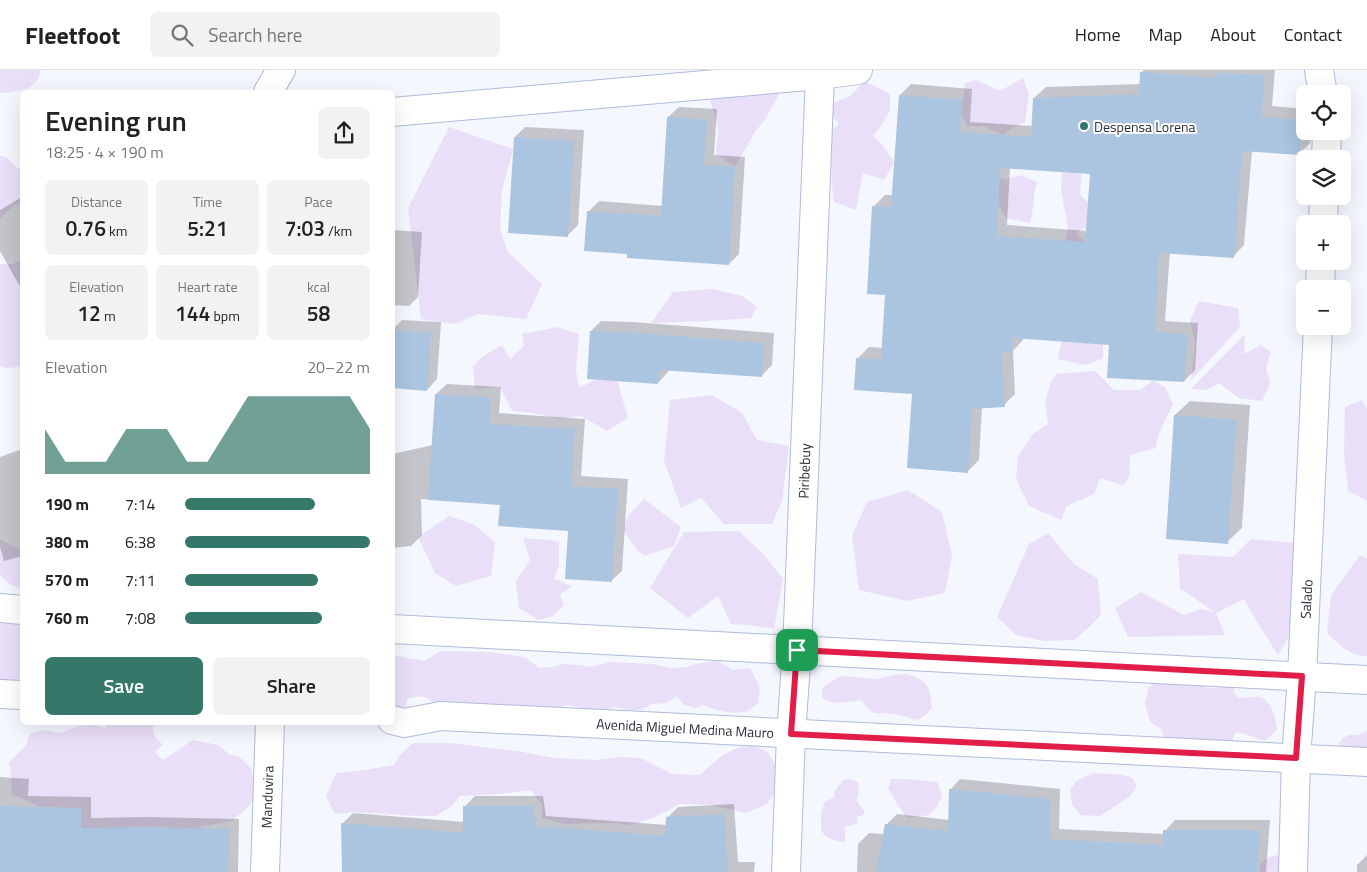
<!DOCTYPE html>
<meta charset="utf-8">
<style>
:root{--surface:#fff;--page:#f2f2f2;--text:#222;--muted:#767676;--line:#e0e0e0;--accent:#35786a}
body{margin:0;font-family:"Titillium Web",sans-serif;background:var(--page);color:var(--text);height:100vh;display:flex;flex-direction:column;font-size:19px;white-space:nowrap}
*{box-sizing:border-box;margin:0}
p{font-size:16px;color:var(--muted)}
.icon{flex:none;width:28px;height:28px;fill:none;stroke:currentColor;stroke-width:2;stroke-linecap:round;stroke-linejoin:round}
.map{position:relative;flex:1;overflow:hidden}
.sheet{position:absolute;left:20px;top:20px;width:375px;height:635px;display:flex;flex-direction:column;background:var(--surface);border-radius:8px;box-shadow:0 5px 20px #0002}
.sheet>*{flex:none}
.tools{position:absolute;left:1296px;top:15px;display:grid;gap:10px}
.tools a{display:grid;place-items:center;width:55px;height:55px;border-radius:8px;background:var(--surface);box-shadow:0 5px 20px #0002;font-size:25px}
.pin{position:absolute;display:grid;place-items:center;width:42px;height:42px;color:#fff;margin:-21px;border-radius:10px;box-shadow:0 2px 8px #0006}
.round{display:grid;place-items:center;flex:none;width:52px;height:52px;border-radius:8px;background:var(--page)}
.headline{display:flex;align-items:center;justify-content:space-between;height:85px;padding:0 25px}
h1{font-size:28px;font-weight:600;line-height:38px}
.stats{display:grid;grid-template-columns:repeat(3,1fr);gap:8px;height:85px;padding:5px 25px}
.stats div{display:grid;align-content:center;border-radius:8px;background:var(--page);text-align:center}
.stats b{font-size:21px;font-weight:600}
.stats small{font-size:14px;font-weight:400}
.stats p{font-size:14px}
.chart{height:140px;padding:10px 25px}
.chart p{display:flex;justify-content:space-between}
.chart svg{width:100%;height:90px;margin-top:5px;fill:var(--accent);opacity:.7}
.action{display:flex;gap:10px;margin-top:auto;padding:10px 25px}
.action a{flex:1;height:58px;border-radius:8px;background:var(--accent);color:#fff;font-size:20px;font-weight:600;line-height:58px;text-align:center}
.action a+a{background:var(--page);color:var(--text)}
ul{padding:0 25px;list-style:none;font-size:16px}
li{display:grid;grid-template-columns:80px 60px 1fr;align-items:center;height:38px}
li i{height:12px;border-radius:6px;background:var(--accent)}
header{display:flex;align-items:center;gap:30px;box-sizing:border-box;height:70px;padding:0 25px;background:var(--surface);border-bottom:1px solid var(--line)}
header strong{font-size:24px}
nav{display:flex;gap:28px;margin-inline-start:auto;font-size:18px}
.search{width:350px;height:45px;background:var(--page);display:flex;align-items:center;gap:12px;box-sizing:border-box;padding:0 18px;border-radius:8px;color:var(--muted);font-size:19px}
.map>svg:first-child{display:block}
.green{fill:#eadff8}
.shadow{fill:#0003;fill-rule:evenodd}
.building{fill:#abc4df;fill-rule:evenodd}
.lines{fill:none;stroke-linecap:round;stroke-linejoin:round}
.minor-casing{stroke:#b0bbdb;stroke-width:30}
.minor{stroke:#fff;stroke-width:28}
.route-casing{stroke:#fff;stroke-width:10}
.route{stroke:#e11d48;stroke-width:6}
.poi-dot{fill:#35786a;stroke:#fff;stroke-width:2}
.labels{text-anchor:middle;dominant-baseline:central;stroke-width:4;stroke-linejoin:round;paint-order:stroke}
.poi-label{font-size:14px;fill:#292e3a;stroke:#fff;text-anchor:start}
.street-label{font-size:14px;fill:#292e3a;stroke:#fff}
</style>
<header>
<strong>Fleetfoot</strong>
<div class="search"><svg class="icon" aria-label="search" viewBox="0 0 24 24"><circle cx="10" cy="10" r="6"/><path d="M15 15l6 6"/></svg>Search here</div>
<nav><a>Home</a><a>Map</a><a>About</a><a>Contact</a></nav>
</header>
<div class="map">
<svg width="1367" height="802" viewBox="0 0 1367 802">
<rect width="100%" height="100%" fill="#f4f7fd"/>
<g class="green">
<path d="M0 0H41C40 4 39 9 36 12 28 21 11 22 0 23Z"/>
<path d="M1023 8 1029 24 1025 52 1012 58 1003 65 984 56H967L961 42 965 13 976 10 1000 21Z"/>
<path d="M865 11 890 24V40L879 59 873 66C883 74 888 82 894 93L884 110 863 103 856 140 834 132 832 115 831 63 839 53 823 37 850 26Z"/>
<path d="M781 20 766 48 755 62 735 97 716 84 718 58 710 30 735 25Z"/>
<path d="M449 57 513 79 502 120 500 159 508 182 542 214 526 249 478 244 455 254 421 249 408 138Z"/>
<path d="M0 86 6 87 19 99 22 91V123L21 132 12 137 0 149Z"/>
<path d="M1062 94 1082 98 1080 125 1091 135 1095 149 1086 157 1076 163 1088 174 1063 179 1068 158 1061 120Z"/>
<path d="M990 103 1005 110 1021 105 1037 112C1033 125 1034 139 1030 153L1006 148 999 136 988 135Z"/>
<path d="M18 191H22V296L20 297 6 298 0 296V194H13Z"/>
<path d="M712 219 742 226 757 237 751 248 707 251 651 253 673 222Z"/>
<path d="M1199 231 1238 238 1240 257 1191 310 1195 272 1190 250Z"/>
<path d="M1069 235 1103 255V288L1086 295 1058 289Z"/>
<path d="M558 257 579 264 576 300 579 318 597 309 617 310 628 348 607 361 581 346 560 349 532 343 512 341 500 317 475 319 473 296 483 286 502 275 510 289 524 276 522 264Z"/>
<path d="M1245 264 1244 284 1261 275 1271 282 1266 298 1270 313 1262 331 1239 328 1219 313 1207 320 1191 319Z"/>
<path d="M1095 301 1114 320H1141L1153 310 1166 318 1173 334 1159 363 1156 378 1130 385 1129 407 1123 415 1100 408 1094 424 1067 436 1061 450 1029 436 1016 409 1018 386 1033 364 1048 354 1045 333 1050 314 1056 304Z"/>
<path d="M712 325 742 343 757 370 789 376 782 431 772 454H724L701 428 681 438 664 391 670 330Z"/>
<path d="M1362 330 1367 338V431L1348 421 1344 385 1345 337Z"/>
<path d="M908 420 942 442 952 485 945 523 906 531 859 520 852 466 867 432Z"/>
<path d="M644 429 681 457 674 476 645 486 638 481 623 460 628 446Z"/>
<path d="M449 446 473 454 495 472 491 506 456 516 435 503 418 467Z"/>
<path d="M739 461 764 485 783 509 774 559 749 555 731 554 718 526 688 548 650 518 684 462Z"/>
<path d="M1048 463 1074 494 1098 509 1101 545 1087 559 1074 570 1044 571 1016 565 997 547 1029 474Z"/>
<path d="M523 468 550 470 559 472V496L554 509 573 516 560 524 564 535 553 546 538 550 519 538 516 511 530 490Z"/>
<path d="M0 469 20 480 22 479V519L11 515 0 506Z"/>
<path d="M1251 469 1308 474 1293 529 1288 568 1278 585 1257 552 1244 529 1216 543 1225 565 1128 567 1115 538 1141 522 1184 545 1201 539 1214 542 1180 518 1178 484 1233 487Z"/>
<path d="M1360 485 1367 489V586C1350 586 1338 574 1327 563L1331 525Z"/>
<path d="M0 539 22 540V613H0Z"/>
<path d="M440 581 488 582 511 585 526 588 539 598 553 597 562 594 579 595 590 597 611 592 652 594 670 598 687 597 696 594 718 591 733 600 750 598 760 617 758 633C755 636 751 639 748 641 734 645 715 641 703 635L695 638 684 635 677 626 667 633 652 634 642 640H627L615 637 598 641 567 635 555 638 441 646C429 628 430 623 407 629L404 653 393 652V585L412 589 425 591Z"/>
<path d="M907 604C928 611 930 616 932 638 915 658 915 647 894 644 873 641 876 649 861 630 846 632 834 636 822 628V619L828 613 841 606 877 609 894 605Z"/>
<path d="M1174 607 1205 614 1207 618C1218 619 1223 615 1234 616V623L1239 628C1245 628 1252 626 1259 627 1273 630 1275 649 1277 660L1265 671 1245 664 1236 662 1233 669 1230 685 1170 682 1161 659 1150 652 1145 634 1148 618 1154 614Z"/>
<path d="M90 653 105 658 108 653H152L155 667 163 675 155 682 163 690 193 670 218 675 229 684 239 687 251 698 256 724 250 735 232 751 195 758 135 757 120 773 81 777 74 738 40 737 12 724 11 706 9 693 26 675 30 663 45 660 60 663Z"/>
<path d="M1367 661V697L1337 690 1339 673 1343 668 1349 665H1359Z"/>
<path d="M413 673H450L517 681 554 688 597 690 619 687 641 688 672 704 700 705 721 686 737 678 755 675 768 683 774 693 778 706 777 719 767 734 746 743 711 735 680 734 655 747 632 755 614 753 564 754 542 748V735L531 720 499 724 460 726 452 736 436 746H418L355 742 335 744 326 727 336 703 365 700 394 695 400 685Z"/>
<path d="M1093 703C1102 704 1127 703 1133 709 1135 711 1135 714 1137 716L1129 727 1100 746 1080 745 1072 734 1070 720 1076 711Z"/>
<path d="M851 709 859 713 858 728 856 730 865 742 864 744 857 747V753L845 757V772C834 771 828 769 821 761V742L825 732 834 727 835 721 843 710Z"/>
<path d="M891 709H908L937 712 942 725 938 735 929 745 907 748 899 737 888 718Z"/>
<path d="M1277 785 1289 790 1290 802H1259L1261 792 1270 787Z"/>
</g>
<g class="shadow">
<path d="M1144 0H1275L1272 36 1305 39V61H1311L1310 73 1299 84 1252 81 1244 175 1233 187 1170 182 1165 251 1198 253 1195 300 1184 311 1110 274 1023 268V270L1013 281 1015 324 1004 335 982 337 979 390 968 401 913 323 858 288 869 277 883 278 886 224 868 222 874 136 885 125H893L900 25 911 14 972 19 970 52 1033 56 1034 28 1046 17 1141 14V3ZM1010 97 1091 103 1087 161 1007 155Z"/>
<path d="M679 37 717 39 714 85 745 87 739 184 729 194 629 183 588 142 599 131 663 136 668 47Z"/>
<path d="M525 57 584 60 578 155 567 166 515 67Z"/>
<path d="M22 127V220L0 181V140Z"/>
<path d="M392 160 422 162 418 227 409 236 392 235Z"/>
<path d="M402 250 441 252 437 309 427 320 392 317V260Z"/>
<path d="M601 251 633 252 774 263 772 295 761 306 669 299 668 302 658 313 591 261Z"/>
<path d="M447 314 501 317 499 343 585 349 581 406 628 409 622 501 611 511 569 460 501 434 421 429 422 465 411 476 392 478V384L433 375 436 324Z"/>
<path d="M1190 331 1250 335 1242 458 1227 472 1175 345Z"/>
<path d="M22 379V486L4 491 0 477V387Z"/>
<path d="M0 707 29 709 28 726 91 727V748L146 747 239 749 238 802H0Z"/>
<path d="M960 709 1060 719 1059 759 1165 764V761L1175 750H1270L1266 802H857L858 774 869 763 885 764 886 755 897 744 949 750 950 720Z"/>
<path d="M475 726H543L546 746 667 755V748L678 737 734 734 738 792H755L754 802H343V753L353 743 464 752V737Z"/>
<path d="M1367 785V802H1357V795Z"/>
</g>
<g class="building">
<path d="M1140 2 1217 8 1218 3 1264 5 1262 47 1302 50 1300 85 1242 81 1234 188 1159 183 1155 262 1188 264 1184 312 1107 308 1109 275 1013 268 1012 283 1001 282 1005 337 972 339 968 403 907 398 912 324 854 320 856 288 881 289 885 225 867 224 872 136 891 137 899 25 962 30 960 62 1031 67 1033 28 1139 24ZM1000 98 1090 104 1085 172 997 166Z"/>
<path d="M667 47 707 50 704 95 735 97 729 195 627 188V184L584 181 587 141 661 146Z"/>
<path d="M514 67 574 71 568 167 508 163Z"/>
<path d="M392 260 431 263 427 321 392 318Z"/>
<path d="M590 261 622 262 764 273 762 307 659 300 658 314 587 309Z"/>
<path d="M435 324 491 328 489 354 575 359 571 416 618 419 612 512 565 509 568 461 498 456 500 435 428 430Z"/>
<path d="M1174 345 1236 350 1228 474 1166 469Z"/>
<path d="M949 719 1050 729 1049 769 1163 775V760H1260L1257 802H876L885 754 948 761Z"/>
<path d="M0 736 81 738V758L135 757 229 759 228 802H0Z"/>
<path d="M463 736H533L536 756 665 766 666 747 724 744 728 802H342L341 753 463 763Z"/>
</g>
<g class="lines">
<defs>
<g id="minor">
<path d="M1319 0 1323 24"/>
<path d="M268 22 281 0"/>
<path d="M392 42 820 5 858 0"/>
<path d="M1326 89 1327 61"/>
<path d="M1323 154 1324 126"/>
<path d="M1320 219 1321 191"/>
<path d="M0 538 22 540"/>
<path d="M392 559 1367 610"/>
<path d="M0 624 22 625"/>
<path d="M392 650 404 653 441 646 1367 692"/>
<path d="M265 802 270 652"/>
<path d="M786 802 791 664 797 580 820 5 818 0"/>
<path d="M1293 802 1296 688 1302 607 1318 256"/>
</g>
</defs>
<use href="#minor" class="minor-casing"/>
<use href="#minor" class="minor"/>
</g>
<g class="lines">
<defs>
<path id="route" d="M797 580 1302 606 1296 688 791 664Z"/>
</defs>
<use href="#route" class="route-casing"/>
<use href="#route" class="route"/>
</g>
<circle class="poi-dot" cx="1084" cy="56" r="5"/>
<g class="labels">
<g class="poi-label">
<text x="1094" y="56">Despensa Lorena</text>
</g>
<g class="street-label">
<text transform="translate(804 401) rotate(-88)">Piribebuy</text>
<text transform="translate(1306 529) rotate(-87)">Salado</text>
<text transform="translate(685 658) rotate(3)">Avenida Miguel Medina Mauro</text>
<text transform="translate(267 727) rotate(-88)">Manduvira</text>
</g>
</g>
</svg>
<div class="tools">
<a><svg class="icon" aria-label="locate" viewBox="0 0 24 24"><circle cx="12" cy="12" r="6"/><path d="M12 2v4M12 18v4M2 12h4M18 12h4"/></svg></a>
<a><svg class="icon" aria-label="layers" viewBox="0 0 24 24"><path d="M12 4l9 5-9 5-9-5zM3 14l9 5 9-5"/></svg></a>
<a>+</a>
<a>−</a>
</div>
<div class="pin" style="left:797px;top:580px;background:#1e9e55"><svg class="icon" aria-label="arrive" viewBox="0 0 24 24"><path d="M6 21V4h12l-3 4 3 4H6"/></svg></div>
<section class="sheet">
<div class="headline"><div><h1>Evening run</h1><p>18:25 · 4 × 190 m</p></div><a class="round"><svg class="icon" aria-label="share" viewBox="0 0 24 24"><path d="M12 15V3M7 8l5-5 5 5M5 13v7h14v-7"/></svg></a></div>
<div class="stats">
<div><p>Distance</p><b>0.76<small> km</small></b></div>
<div><p>Time</p><b>5:21</b></div>
<div><p>Pace</p><b>7:03<small> /km</small></b></div>
</div>
<div class="stats">
<div><p>Elevation</p><b>12<small> m</small></b></div>
<div><p>Heart rate</p><b>144<small> bpm</small></b></div>
<div><p>kcal</p><b>58</b></div>
</div>
<div class="chart"><p><span>Elevation</span>20–22 m</p>
<svg viewBox="0 0 160 44" preserveAspectRatio="none"><path d="M0 44V22L10 38L20 38L30 38L40 22L50 22L60 22L70 38L80 38L90 22L100 6L110 6L120 6L130 6L140 6L150 6L160 22V44z"/></svg>
</div>
<ul>
<li><b>190 m</b>7:14<i style="width:70%"></i></li>
<li><b>380 m</b>6:38<i style="width:100%"></i></li>
<li><b>570 m</b>7:11<i style="width:72%"></i></li>
<li><b>760 m</b>7:08<i style="width:74%"></i></li>
</ul>
<div class="action"><a>Save</a><a>Share</a></div>
</section>
</div>
